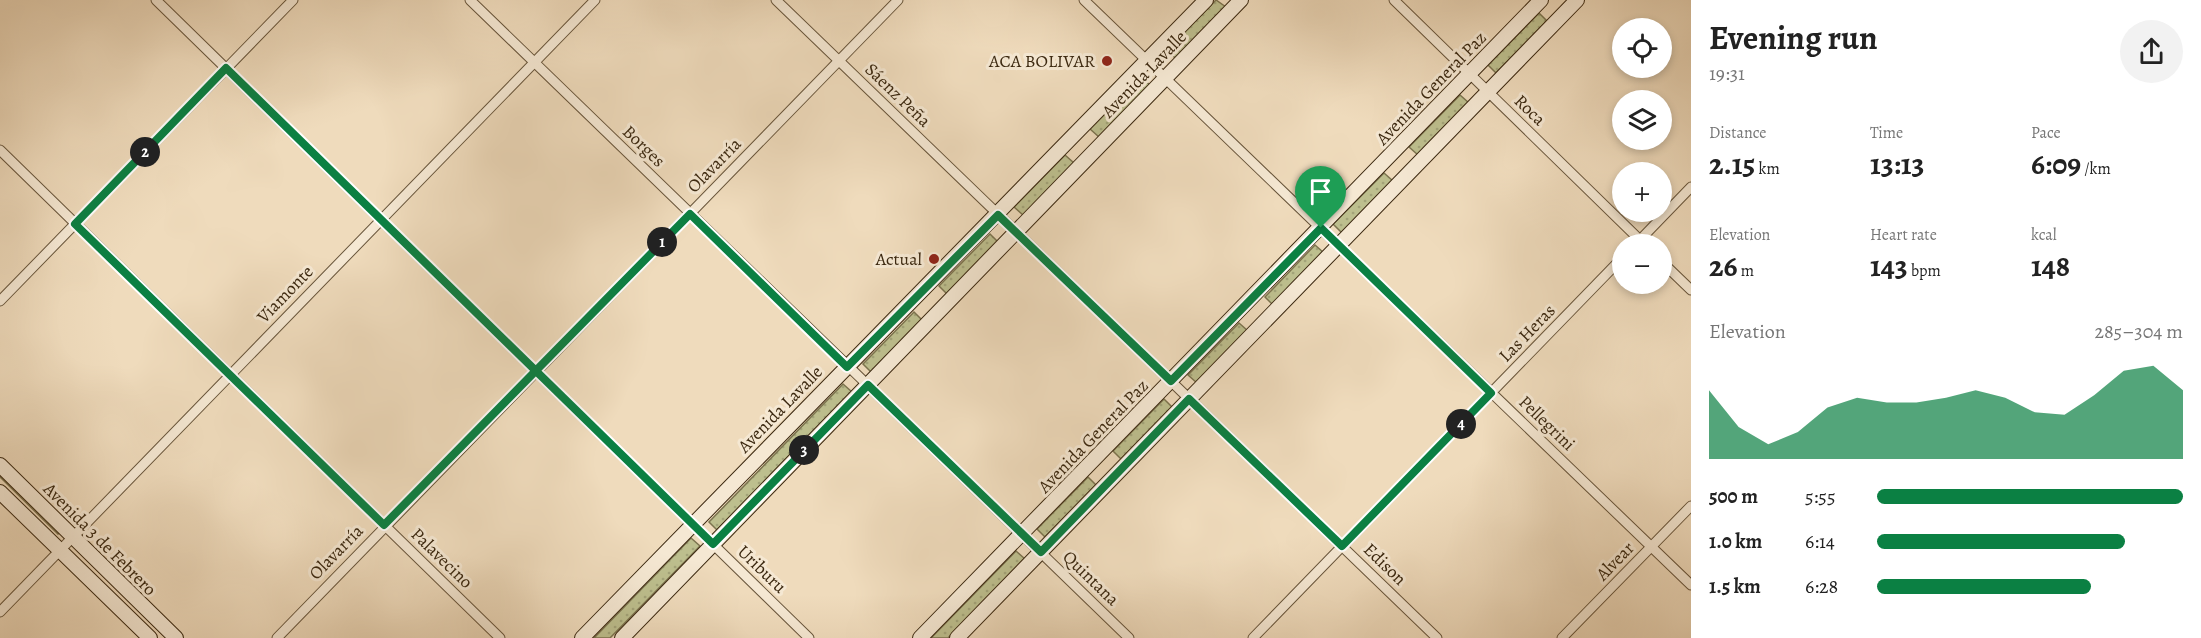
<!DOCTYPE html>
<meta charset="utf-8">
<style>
:root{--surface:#fff;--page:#f2f2f2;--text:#222;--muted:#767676;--accent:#0b8043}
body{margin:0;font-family:Alegreya,serif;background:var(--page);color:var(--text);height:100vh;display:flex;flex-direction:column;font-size:22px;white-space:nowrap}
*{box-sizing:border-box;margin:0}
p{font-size:20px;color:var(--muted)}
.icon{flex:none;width:33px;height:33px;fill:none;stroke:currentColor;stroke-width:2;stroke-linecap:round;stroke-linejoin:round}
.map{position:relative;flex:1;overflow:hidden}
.sheet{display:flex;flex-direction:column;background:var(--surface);width:510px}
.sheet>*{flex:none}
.buttons{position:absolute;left:1612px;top:18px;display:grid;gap:12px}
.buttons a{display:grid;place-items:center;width:60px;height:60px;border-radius:50%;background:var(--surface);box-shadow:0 3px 9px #0003;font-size:30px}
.pin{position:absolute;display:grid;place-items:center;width:51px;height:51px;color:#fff;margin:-62px -26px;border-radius:50% 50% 50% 0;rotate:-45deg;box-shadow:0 0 6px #0007}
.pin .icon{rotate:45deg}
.km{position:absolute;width:30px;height:30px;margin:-15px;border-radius:50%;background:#222;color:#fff;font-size:16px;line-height:30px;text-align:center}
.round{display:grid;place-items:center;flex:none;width:63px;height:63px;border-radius:32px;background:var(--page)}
.head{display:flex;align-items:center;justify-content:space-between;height:102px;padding:0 18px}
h1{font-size:33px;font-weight:700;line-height:45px}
.stats{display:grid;grid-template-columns:repeat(3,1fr);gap:9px;height:102px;padding:6px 18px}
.stats div{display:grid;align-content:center}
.stats b{font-size:30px;font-weight:700}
.stats small{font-size:16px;font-weight:400}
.stats p{font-size:16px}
.chart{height:168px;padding:12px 18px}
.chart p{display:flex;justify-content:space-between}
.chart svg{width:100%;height:108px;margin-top:6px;fill:var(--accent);opacity:.7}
ul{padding:0 18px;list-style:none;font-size:20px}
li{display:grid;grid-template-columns:96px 72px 1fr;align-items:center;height:45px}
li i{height:15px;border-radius:8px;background:var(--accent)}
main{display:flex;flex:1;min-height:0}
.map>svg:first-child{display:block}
.green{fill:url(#green-dots);stroke:#7c744f;stroke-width:1.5}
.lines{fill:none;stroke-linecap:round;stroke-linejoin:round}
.street-casing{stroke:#68553b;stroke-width:11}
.secondary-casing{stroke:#3b2810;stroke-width:16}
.street{stroke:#f5e8d3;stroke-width:9}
.secondary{stroke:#f5e8d3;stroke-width:14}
.route-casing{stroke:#fff;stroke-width:12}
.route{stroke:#0b8043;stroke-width:8}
.poi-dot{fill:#8f2418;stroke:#f5e8d3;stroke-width:2}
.labels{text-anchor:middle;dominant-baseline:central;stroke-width:6;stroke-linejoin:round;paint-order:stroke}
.poi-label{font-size:18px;fill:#3b2810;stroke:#f5e8d3;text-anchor:end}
.street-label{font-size:18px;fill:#3b2810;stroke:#f5e8d3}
</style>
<main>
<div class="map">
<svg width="1691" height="638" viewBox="0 0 1691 638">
<defs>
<pattern id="green-dots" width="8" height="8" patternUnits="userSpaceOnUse" patternTransform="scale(1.5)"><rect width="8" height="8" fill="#bdbf8e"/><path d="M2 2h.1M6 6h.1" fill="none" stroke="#a3a479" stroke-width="1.8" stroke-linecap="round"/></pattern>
</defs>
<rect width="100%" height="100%" fill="#efdbbc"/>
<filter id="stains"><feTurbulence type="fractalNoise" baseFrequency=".00333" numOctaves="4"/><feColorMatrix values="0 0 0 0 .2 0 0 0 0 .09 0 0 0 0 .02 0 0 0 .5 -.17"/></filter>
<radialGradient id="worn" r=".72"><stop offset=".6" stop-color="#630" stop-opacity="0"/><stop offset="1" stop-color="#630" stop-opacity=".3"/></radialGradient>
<g class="green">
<path d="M1216 0 1226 7 1175 58 1167 50Z"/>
<path d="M1539 13 1547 21 1496 73 1488 65Z"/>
<path d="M1141 77 1150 85 1099 137 1090 129Z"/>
<path d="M1460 95 1469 103 1418 155 1409 147Z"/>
<path d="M1065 155 1074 163 1023 215 1014 207Z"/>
<path d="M1384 173 1393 181 1342 233 1333 224Z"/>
<path d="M990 234 998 242 947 294 939 286Z"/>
<path d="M1315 245 1324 253 1273 305 1265 297Z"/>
<path d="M914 312 922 320 871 372 863 364Z"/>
<path d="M1239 323 1248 331 1197 383 1188 375Z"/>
<path d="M843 384 852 392 717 530 709 522Z"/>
<path d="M1164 399 1172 407 1121 459 1113 451Z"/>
<path d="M0 472 60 531 58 534 0 477Z"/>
<path d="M1088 477 1096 485 1045 537 1037 529Z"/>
<path d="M691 538 700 546 610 638H594Z"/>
<path d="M1016 551 1025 559 948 638H931Z"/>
</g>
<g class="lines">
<defs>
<g id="street">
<path d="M156 0 809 638"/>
<path d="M470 0 1129 638"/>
<path d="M776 0 1437 638"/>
<path d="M1084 0 1691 585"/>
<path d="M1394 0 1644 244"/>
<path d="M0 150 500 638"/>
<path d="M1636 244 1691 187"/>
<path d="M1662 262 1691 290"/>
<path d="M0 301 293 0"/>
<path d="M0 612 595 0"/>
<path d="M277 638 898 0"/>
<path d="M1253 638 1623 257"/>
<path d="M1562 638 1691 506"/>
</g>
<g id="secondary">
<path d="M0 465 176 638"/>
<path d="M0 492 150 638"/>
<path d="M582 638 1206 0"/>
<path d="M622 638 1241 0"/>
<path d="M920 638 1541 0"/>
<path d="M957 638 1577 0"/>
</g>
</defs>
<use href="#street" class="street-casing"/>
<use href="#secondary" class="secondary-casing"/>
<use href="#street" class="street"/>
<use href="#secondary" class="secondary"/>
</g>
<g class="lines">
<defs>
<path id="route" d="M1321 228 1171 381 998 215 847 367 690 214 384 525 75 224 226 68C389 227 551 386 713 544L868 385 1041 552 1189 399 1342 546 1491 393 1321 228"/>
</defs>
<use href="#route" class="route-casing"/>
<use href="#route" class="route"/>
</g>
<g class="poi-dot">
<circle cx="1107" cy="61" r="6"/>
<circle cx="934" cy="259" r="6"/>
</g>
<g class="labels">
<g class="poi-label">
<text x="1095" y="61">ACA BOLIVAR</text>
<text x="922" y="259">Actual</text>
</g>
<g class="street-label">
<text transform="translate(1144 74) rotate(-46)">Avenida Lavalle</text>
<text transform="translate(1431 88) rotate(-46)">Avenida General Paz</text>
<text transform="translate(898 95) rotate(44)">Sáenz Peña</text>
<text transform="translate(1530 110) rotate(44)">Roca</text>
<text transform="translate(644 146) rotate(44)">Borges</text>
<text transform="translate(714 165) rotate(-46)">Olavarría</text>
<text transform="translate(285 294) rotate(-46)">Viamonte</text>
<text transform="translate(1527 333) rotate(-46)">Las Heras</text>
<text transform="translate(780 409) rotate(-46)">Avenida Lavalle</text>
<text transform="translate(1547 423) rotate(44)">Pellegrini</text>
<text transform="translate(1093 436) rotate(-46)">Avenida General Paz</text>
<text transform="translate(100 539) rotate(45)">Avenida 3 de Febrero</text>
<text transform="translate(336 552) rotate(-46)">Olavarría</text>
<text transform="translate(442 558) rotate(44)">Palavecino</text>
<text transform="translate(1615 561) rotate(-46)">Alvear</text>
<text transform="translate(1385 564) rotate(44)">Edison</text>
<text transform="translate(762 569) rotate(44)">Uriburu</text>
<text transform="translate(1091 578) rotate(44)">Quintana</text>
</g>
</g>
<rect width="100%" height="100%" filter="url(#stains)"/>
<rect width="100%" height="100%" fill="url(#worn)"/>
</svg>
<div class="buttons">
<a><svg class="icon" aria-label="locate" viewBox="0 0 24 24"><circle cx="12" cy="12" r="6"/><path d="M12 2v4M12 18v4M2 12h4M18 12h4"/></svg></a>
<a><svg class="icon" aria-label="layers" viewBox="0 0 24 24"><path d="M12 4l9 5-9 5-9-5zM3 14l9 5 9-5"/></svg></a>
<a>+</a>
<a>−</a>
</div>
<div class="pin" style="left:1321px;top:228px;background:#1e9e55"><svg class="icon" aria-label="arrive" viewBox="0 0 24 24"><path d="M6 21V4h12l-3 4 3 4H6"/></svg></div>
<b class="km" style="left:662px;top:242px">1</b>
<b class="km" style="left:145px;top:152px">2</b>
<b class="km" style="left:804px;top:450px">3</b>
<b class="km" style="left:1461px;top:424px">4</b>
</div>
<section class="sheet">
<div class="head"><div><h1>Evening run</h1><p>19:31</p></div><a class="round"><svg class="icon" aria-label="share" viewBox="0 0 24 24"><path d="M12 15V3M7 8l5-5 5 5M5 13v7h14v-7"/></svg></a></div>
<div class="stats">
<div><p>Distance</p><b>2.15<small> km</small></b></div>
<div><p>Time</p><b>13:13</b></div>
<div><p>Pace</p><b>6:09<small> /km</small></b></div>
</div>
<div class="stats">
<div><p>Elevation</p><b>26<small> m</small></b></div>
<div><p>Heart rate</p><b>143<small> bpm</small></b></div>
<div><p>kcal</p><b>148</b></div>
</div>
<div class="chart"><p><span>Elevation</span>285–304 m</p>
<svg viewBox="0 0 160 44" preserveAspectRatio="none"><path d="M0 44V16L10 31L20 38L30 33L40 23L50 19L60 21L70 21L80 19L90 16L100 19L110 25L120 26L130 18L140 8L150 6L160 16V44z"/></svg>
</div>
<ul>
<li><b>500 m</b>5:55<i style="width:100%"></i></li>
<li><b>1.0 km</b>6:14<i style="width:81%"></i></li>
<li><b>1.5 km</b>6:28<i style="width:70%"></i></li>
</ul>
</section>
</main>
